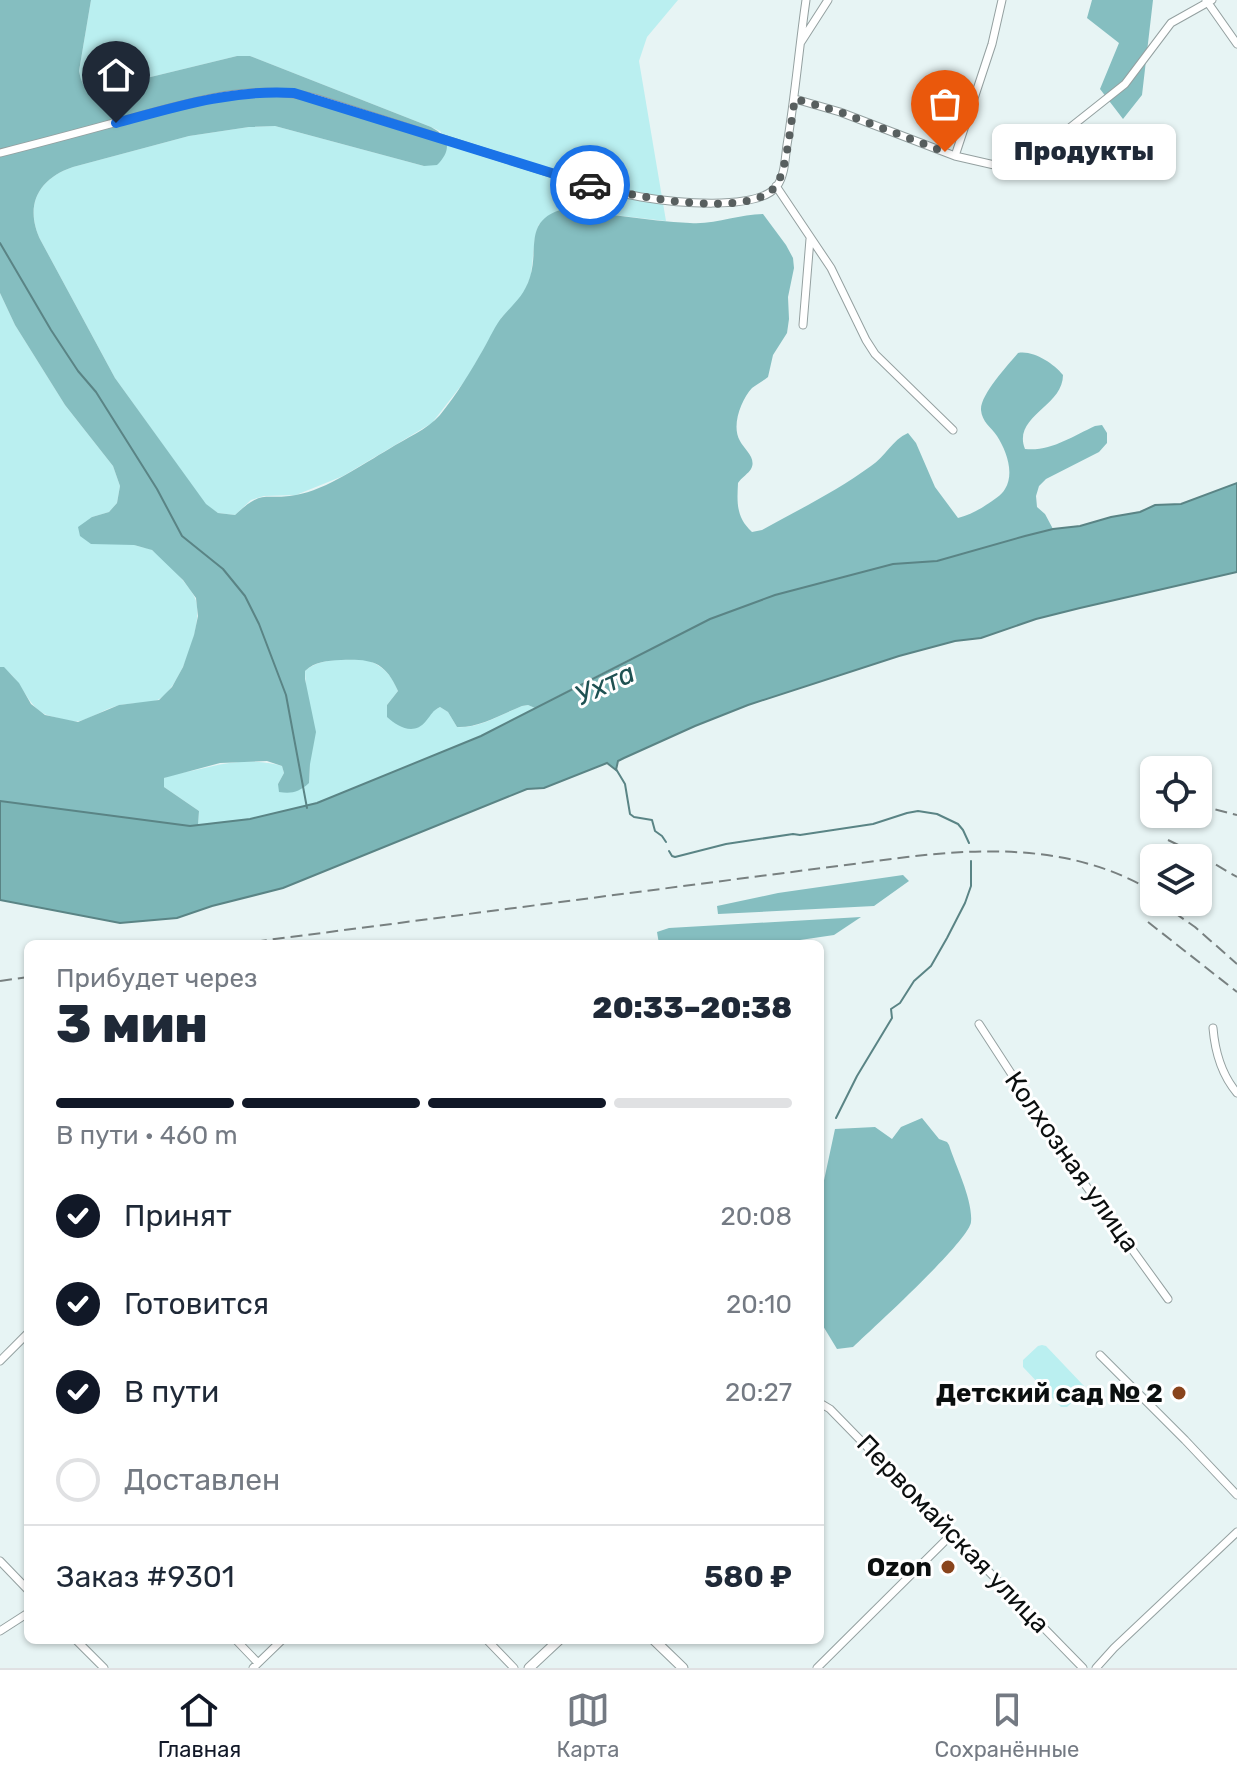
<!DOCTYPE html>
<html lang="ru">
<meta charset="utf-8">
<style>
:root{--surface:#fff;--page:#f6f6f7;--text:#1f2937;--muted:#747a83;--line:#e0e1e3;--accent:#111827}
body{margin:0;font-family:Rubik,sans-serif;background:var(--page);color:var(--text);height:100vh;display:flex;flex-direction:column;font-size:30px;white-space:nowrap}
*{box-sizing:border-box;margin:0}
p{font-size:26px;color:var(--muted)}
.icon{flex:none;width:44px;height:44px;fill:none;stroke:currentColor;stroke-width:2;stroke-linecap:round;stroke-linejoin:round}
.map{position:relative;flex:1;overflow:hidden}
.details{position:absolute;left:24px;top:940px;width:800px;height:704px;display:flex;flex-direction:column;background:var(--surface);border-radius:12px;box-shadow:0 2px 6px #0004}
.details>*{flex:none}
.buttons{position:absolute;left:1140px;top:756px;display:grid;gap:16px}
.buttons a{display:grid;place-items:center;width:72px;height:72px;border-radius:12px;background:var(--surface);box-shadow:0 2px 6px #0004;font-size:40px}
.pin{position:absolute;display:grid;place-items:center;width:68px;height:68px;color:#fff;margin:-82px -34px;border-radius:50% 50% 50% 0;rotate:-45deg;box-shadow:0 0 8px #0007}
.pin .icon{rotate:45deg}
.courier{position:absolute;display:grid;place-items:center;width:80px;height:80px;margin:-40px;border:6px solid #1a73e8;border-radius:50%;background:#fff;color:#222;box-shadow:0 2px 10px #0007}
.bubble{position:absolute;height:56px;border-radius:12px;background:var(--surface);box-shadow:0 2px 6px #0004;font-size:26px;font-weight:800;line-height:56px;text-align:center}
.head em{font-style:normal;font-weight:800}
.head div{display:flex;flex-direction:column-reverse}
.head{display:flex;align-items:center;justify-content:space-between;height:136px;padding:0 32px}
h1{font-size:52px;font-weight:800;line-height:60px}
.bar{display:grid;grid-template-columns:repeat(4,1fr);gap:12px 8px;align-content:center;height:96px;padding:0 32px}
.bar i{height:10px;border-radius:6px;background:var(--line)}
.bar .on{background:var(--accent)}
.bar p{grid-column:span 4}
.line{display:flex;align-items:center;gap:20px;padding:0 32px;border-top:2px solid var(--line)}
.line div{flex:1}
ol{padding:0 32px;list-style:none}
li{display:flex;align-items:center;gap:24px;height:88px}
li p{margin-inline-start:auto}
li .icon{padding:8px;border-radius:50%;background:var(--accent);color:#fff;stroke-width:4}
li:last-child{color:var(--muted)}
li i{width:44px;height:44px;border:4px solid var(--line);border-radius:50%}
.menu{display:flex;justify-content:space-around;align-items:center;height:112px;border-top:2px solid var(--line);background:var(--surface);font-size:22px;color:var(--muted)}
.menu a{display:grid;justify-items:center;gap:4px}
.menu .on{color:var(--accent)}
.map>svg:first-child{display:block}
.green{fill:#baeff0}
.forest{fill:#85bec0}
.water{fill:#7cb6b7;stroke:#5a8485;stroke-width:2}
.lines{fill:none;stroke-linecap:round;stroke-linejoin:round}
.stream{stroke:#5a8485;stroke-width:2}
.minor-casing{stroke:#94a0a0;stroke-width:9}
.major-casing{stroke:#94a0a0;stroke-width:11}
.minor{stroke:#fff;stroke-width:7}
.major{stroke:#fff;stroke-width:9}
.rail{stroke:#788080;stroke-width:2;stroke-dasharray:12 6;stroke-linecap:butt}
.done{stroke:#585f5f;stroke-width:8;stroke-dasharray:0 14.4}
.route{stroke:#1a73e8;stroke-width:10}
.poi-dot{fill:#89441c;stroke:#fff;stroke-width:3}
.labels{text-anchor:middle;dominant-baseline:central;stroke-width:6;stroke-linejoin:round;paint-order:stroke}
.street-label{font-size:26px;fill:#0b0f0f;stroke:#fff}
.poi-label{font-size:26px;font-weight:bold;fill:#0b0f0f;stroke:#fff;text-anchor:end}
.water-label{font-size:28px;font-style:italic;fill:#1e5152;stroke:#fff}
</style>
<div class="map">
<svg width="1237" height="1668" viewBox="0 0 1237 1668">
<rect width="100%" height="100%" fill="#e7f4f4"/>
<path class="green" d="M91,0H678L647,37L639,61L666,221L579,211L539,224L535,237L531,275L525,291L518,302L502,317L467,378L432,423L343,476L296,495L264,496L251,500L235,515L218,513L206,505L115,378L41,241C24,207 37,179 73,167L189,136L249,127L275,126L424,166L447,143L440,131L431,127L250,56H237L93,91C82,87 81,81 79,71Z
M0,293L15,325L65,405L113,466L120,486L117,503L109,512L92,517C105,526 118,537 132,544C138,547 144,547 150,549C160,554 191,587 195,598C205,621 181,684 161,698C151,705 133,702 120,705C106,708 94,717 80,721C72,723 59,718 50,716C25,709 23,676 0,667Z
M366,659C383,667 390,672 398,691L387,705L431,712L440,707L448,712L457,727C479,729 502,714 522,706L528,705L535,708L481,736L317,803L250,819L198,825L199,811L164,787V778C176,773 188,772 200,769C228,762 254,758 282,766L284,773L278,784L309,783L310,764L305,671C321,657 345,660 366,659Z
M1042,1345L1046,1346L1084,1386L1083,1392L1067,1407H1061L1023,1367V1360L1038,1346Z"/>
<path class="forest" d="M0,0H91L79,71C81,81 83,88 93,91L237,56H250L431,127C450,137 452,150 437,165L424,166L275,126L249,127L189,136L73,167C37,179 24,207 41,241L115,378L206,504L218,513L235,515C264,488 263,501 296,495C326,490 363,464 389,449C406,438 427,430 440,415C457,394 471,371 484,348C490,338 495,325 503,316C515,302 524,296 530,277C539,249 524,222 560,210C603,212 646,221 690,223C715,225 739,214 763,214L786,245L793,258L794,268L788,297L789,319L787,333L773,355L768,377C763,381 757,384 752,388C741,400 731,426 740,441C744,449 757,458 751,469C749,473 741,478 738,483C737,503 736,517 752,532L762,530C798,510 837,491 871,466C885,457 892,440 908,433L916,443L935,487L958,518C969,515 977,511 986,505C992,501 1002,495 1005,489C1015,473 1006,450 997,436C991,427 982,422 981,410C980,395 1008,365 1018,353C1033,350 1053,363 1063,375C1063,407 1012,416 1025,449C1050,452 1073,436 1095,426L1102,425L1107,433V443L1099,452L1046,479L1039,486L1036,496L1037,507L1045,514L1053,529L937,561L893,564L632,658L535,708L528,705L522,706C502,714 479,728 457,727L448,712L440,707C432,711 432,714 426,721C414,736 398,727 387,717V705L398,691C385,661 371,659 341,660C327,661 315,661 305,671V679L316,732L310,764L309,783C299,792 292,794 279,792L278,784L284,773L282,766L267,761L220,763L164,778V787L199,811L198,825L190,826L0,801V667H4L19,683L31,704L45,715L78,722L119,705L159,700L172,687L183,667L194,635L198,616L196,598L183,580L152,550L134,545L91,544L80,536L78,527L92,517L109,512L117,503L120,486L113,466L65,405L15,325L0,293Z
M1092,0H1153L1142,95L1123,119L1100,89L1119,43L1087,18Z
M903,875L909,881L874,906L718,914L717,906L778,893Z
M861,917L834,935L773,944H748L740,940L732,944H659L657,932L669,928Z
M922,1118L939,1139L947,1142L949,1145C956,1167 973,1200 971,1222C969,1241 872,1329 853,1347L837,1349L820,1321V1199L835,1129L875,1127L892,1139L901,1127Z"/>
<path class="water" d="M1237,483V572L1080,608L1036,619L981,638L955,641L899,656L748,705L695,726L624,758L618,761L616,770L607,763L544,788L527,789L283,888L212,906L177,918L120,923L0,900V801L190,826L250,819L317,803L481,736L710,619L775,595L893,564L937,561L1025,536L1053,529L1080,526L1111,517L1140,512L1155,505L1181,504Z"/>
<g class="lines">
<path class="stream" d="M0,243L51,330L78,371L96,392L157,489L182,536L223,569L245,596L259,624L286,695L307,808
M616,769L625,784L630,814L634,817L652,820L655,831L662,836L666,842
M669,851L672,856L675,857L726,844L793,834L800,835L873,824L907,813L918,811L937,814L958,824L963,830L969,843
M836,1118L857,1076L892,1018L891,1009L900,1003L914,981L931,966L947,938L965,903L971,886V861"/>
<defs>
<path id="minor" d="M1206,0L1237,44
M801,42L828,0
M795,99L840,112L955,156L1003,167L1037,158L1067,130L1125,84L1171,23L1212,0
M0,153C44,142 88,130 132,118C193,102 253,82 315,98C379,118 443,139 506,159C551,173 595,189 641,197C670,202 758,212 777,186C785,175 785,158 787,145C795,97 799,48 806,0
M955,156L992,44L1002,0
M776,186L831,268L866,340L875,354L953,430
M803,325L810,239
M979,1024L1068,1161L1168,1299
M1213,1028C1215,1052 1221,1074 1237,1093
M1100,1355L1185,1440L1237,1495
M0,1361L28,1333
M820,1403L830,1409L1083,1668
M0,1561L28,1590
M0,1631L28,1613
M76,1640L104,1668
M236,1640L258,1663
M487,1640L514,1668
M253,1668L282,1640
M817,1668L953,1533
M1096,1668L1114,1648L1237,1532"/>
<path id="major" d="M654,1640L683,1668
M529,1668L559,1640"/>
</defs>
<use href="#minor" class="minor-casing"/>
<use href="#major" class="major-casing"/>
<use href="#minor" class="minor"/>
<use href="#major" class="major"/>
<path class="rail" d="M1198,805L1237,815
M1168,840L1201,856L1237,877
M1159,902L1195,927L1237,964
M1148,922L1237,992
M237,944L907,857C993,847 1077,846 1154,892
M0,981L28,977"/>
</g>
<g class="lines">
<path class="done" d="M590,185C626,195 754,222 777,184C787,169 791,119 795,99L840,112L945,152"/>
<path class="route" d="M116,123C175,107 232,89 294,93L590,185"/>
</g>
<g class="poi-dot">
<circle cx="1179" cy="1393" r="8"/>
<circle cx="948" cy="1567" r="8"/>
</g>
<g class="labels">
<g class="street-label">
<text transform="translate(1072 1162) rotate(55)">Колхозная улица</text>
<text transform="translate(953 1534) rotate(46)">Первомайская улица</text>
</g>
<g class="poi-label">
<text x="1163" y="1393">Детский сад № 2</text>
<text x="932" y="1567">Ozon</text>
</g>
<g class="water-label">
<text transform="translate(605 684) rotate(-25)">Ухта</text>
</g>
</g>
</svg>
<div class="buttons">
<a><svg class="icon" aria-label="locate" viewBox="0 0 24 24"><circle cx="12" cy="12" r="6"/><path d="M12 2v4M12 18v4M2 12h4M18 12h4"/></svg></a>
<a><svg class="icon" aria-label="layers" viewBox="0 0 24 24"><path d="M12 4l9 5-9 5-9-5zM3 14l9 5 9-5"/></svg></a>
</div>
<div class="pin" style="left:945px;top:152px;background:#ea580c"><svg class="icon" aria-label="bag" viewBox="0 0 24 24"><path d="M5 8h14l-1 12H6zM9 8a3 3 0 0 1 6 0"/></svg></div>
<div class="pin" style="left:116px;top:123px;background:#1f2937"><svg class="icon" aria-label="home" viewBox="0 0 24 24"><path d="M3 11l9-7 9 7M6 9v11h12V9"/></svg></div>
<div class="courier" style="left:590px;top:185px"><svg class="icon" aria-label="car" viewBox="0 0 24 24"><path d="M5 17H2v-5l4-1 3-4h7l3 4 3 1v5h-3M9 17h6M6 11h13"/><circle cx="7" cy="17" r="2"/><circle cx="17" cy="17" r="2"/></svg></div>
<div class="bubble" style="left:992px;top:124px;width:184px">Продукты</div>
<section class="details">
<div class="head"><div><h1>3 мин</h1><p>Прибудет через</p></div><em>20:33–20:38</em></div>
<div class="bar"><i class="on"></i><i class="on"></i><i class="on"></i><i></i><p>В пути · 460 m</p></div>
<ol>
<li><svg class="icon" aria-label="check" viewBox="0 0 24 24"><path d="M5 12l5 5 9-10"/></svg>Принят<p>20:08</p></li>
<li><svg class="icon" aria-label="check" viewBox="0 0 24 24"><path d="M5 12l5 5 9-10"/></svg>Готовится<p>20:10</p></li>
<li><svg class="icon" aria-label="check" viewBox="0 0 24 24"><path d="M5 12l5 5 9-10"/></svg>В пути<p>20:27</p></li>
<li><i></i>Доставлен</li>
</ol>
<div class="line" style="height:104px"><div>Заказ #9301</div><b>580 ₽</b></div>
</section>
</div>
<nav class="menu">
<a class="on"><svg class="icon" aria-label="home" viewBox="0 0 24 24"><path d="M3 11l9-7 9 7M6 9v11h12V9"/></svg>Главная</a>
<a><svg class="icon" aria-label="map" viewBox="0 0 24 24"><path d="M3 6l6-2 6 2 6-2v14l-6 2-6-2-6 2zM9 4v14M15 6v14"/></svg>Карта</a>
<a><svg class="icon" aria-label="saved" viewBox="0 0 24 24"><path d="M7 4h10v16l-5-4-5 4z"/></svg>Сохранённые</a>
</nav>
